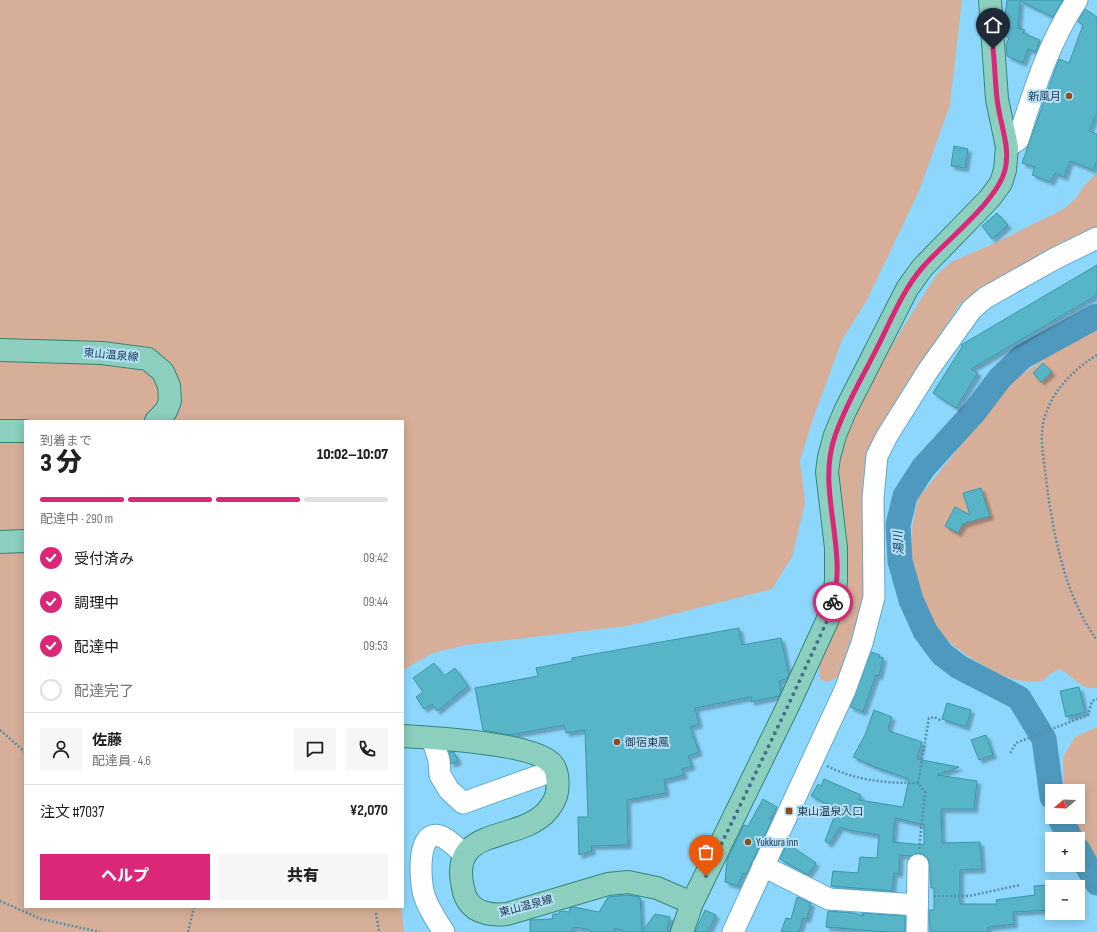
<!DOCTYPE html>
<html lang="ja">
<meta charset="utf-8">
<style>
:root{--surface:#fff;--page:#f6f6f6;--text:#202124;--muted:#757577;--line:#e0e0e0;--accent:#db2777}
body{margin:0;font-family:"Sofia Sans Condensed","Noto Sans JP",sans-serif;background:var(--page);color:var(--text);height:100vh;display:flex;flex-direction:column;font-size:15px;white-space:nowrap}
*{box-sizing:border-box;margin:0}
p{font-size:13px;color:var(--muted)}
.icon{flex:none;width:22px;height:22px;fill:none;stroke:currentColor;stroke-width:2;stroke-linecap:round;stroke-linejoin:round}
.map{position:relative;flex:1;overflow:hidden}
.side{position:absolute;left:24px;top:420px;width:380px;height:488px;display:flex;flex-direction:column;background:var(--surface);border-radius:0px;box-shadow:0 2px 10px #0003}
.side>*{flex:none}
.needle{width:26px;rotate:251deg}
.buttons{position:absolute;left:1045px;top:784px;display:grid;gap:8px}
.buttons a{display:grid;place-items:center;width:40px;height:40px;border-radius:0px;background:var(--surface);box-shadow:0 2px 10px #0003;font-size:20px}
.pin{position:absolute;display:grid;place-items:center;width:34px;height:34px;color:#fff;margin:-41px -17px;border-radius:50% 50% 50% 0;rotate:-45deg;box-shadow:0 0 4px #0007}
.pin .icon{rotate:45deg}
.courier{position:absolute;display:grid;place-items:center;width:40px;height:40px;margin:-20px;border:3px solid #db2777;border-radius:50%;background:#fff;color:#222;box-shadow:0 1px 5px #0007}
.overview em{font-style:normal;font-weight:800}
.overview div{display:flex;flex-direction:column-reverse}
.overview{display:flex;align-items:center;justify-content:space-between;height:68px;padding:0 16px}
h1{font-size:26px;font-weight:800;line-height:30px}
.bar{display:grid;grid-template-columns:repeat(4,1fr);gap:6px 4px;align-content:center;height:48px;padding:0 16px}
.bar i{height:5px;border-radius:3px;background:var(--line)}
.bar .selected{background:var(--accent)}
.bar p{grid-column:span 4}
.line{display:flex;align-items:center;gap:10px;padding:0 16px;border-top:1px solid var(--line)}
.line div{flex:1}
.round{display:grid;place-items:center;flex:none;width:42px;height:42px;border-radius:0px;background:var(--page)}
ol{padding:0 16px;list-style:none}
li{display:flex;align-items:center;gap:12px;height:44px}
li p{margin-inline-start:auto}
li .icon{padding:4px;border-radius:50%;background:var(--accent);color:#fff;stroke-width:4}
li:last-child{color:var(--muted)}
li i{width:22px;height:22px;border:2px solid var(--line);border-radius:50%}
.primary-button{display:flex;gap:8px;margin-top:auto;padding:8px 16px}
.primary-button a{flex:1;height:46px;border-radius:0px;background:var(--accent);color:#fff;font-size:16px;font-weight:800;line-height:46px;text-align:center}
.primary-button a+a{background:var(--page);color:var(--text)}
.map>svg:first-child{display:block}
.green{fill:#d7af98}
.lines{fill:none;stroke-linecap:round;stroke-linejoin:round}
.river{stroke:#5099be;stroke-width:25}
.building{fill:#58b5c7;stroke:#3897a9;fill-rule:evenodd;filter:url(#shadow)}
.minor-casing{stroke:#5fa8cd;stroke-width:23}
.major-casing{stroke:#338679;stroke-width:24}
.path{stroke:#598eaa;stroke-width:2.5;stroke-dasharray:2 2;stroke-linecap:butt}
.minor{stroke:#fff;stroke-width:21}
.major{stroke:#8ccfbe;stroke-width:22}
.done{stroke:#447189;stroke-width:4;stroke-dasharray:0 7.2}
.route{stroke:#db2777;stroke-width:5}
.poi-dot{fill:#8d4b1b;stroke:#b6e0f7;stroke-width:1.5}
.labels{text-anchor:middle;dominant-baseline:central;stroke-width:4;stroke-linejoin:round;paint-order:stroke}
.poi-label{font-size:11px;fill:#1c3a4a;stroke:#b6e0f7;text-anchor:start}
.street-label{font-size:11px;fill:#1c3a4a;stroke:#b6e0f7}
.water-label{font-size:12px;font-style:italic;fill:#04455f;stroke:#b6e0f7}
</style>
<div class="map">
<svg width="1097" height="932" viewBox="0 0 1097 932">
<defs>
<filter id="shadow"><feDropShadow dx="3.5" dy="3.5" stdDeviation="1" flood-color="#0004"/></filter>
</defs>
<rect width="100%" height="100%" fill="#8dd7fd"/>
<path class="green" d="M0,0H962L950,105L919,191L867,300L842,340L813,419L800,460L805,503L792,557L772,589L627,626L466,645L433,653L403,670V421H25V907H401L404,932H0Z
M1097,173V227L977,291L959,305L885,422L868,459L863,474L862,490L864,599L839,675C833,681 827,683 820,679L819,666L835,622L837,477L844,429L902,329L937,274L953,261L993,244L1064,209L1076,198L1084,186Z
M1097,327V688C1082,691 1072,675 1059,669L1050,674L1043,681C1018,683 1006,678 985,666C965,655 942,640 931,618C927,612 926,605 923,598C909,563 908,534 919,497L1014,380L1067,343Z
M1097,727V873L1075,832L1070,817H1078V791H1064L1063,757L1075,737Z"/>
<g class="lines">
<path class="river" d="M1052,797L1044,739L1019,698L959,667L942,654L925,631L911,600L900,561L898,525L905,496L923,468L975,411L1000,378L1022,357L1097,316
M1059,817L1071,839
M1078,850L1097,883"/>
</g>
<path class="building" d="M1007,0H1063L1053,17L1020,1L1018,28L1025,30L1023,33L1040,40L1036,52L1028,49L1023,63L1007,56L1006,44L1009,38L1005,36V31L1008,22H1004Z
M1085,9L1097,17V113L1089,131L1097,134V160L1093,170L1070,161L1064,177L1055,173L1051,182L1032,175L1035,167L1022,163L1059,59L1069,63L1083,25L1078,22Z
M954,146L968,149L965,168L951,166Z
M997,213L1008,225L992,239L982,226Z
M1097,265V295L971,369L978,373L956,408L933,393L962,347L961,345Z
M1043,363L1052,372L1041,382L1033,373Z
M981,488L990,516L963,524L958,533L945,526L955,507L970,515L963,493Z
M739,628L742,645L781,638L789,675L786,679L779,681L781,692L779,696L751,702V697L695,708L699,724L690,727L699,752L688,756L692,766L682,769L684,775L664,780L666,793L627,800L628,845L591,846L592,851L579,855L578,817H588L585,730L566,733L564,725L510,735L483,730L475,688L538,676L536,668L572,661V658Z
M871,652L880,655L879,657L883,658L879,676L876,675L863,712L850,707Z
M434,663L444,676L455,668L468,686L437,711L432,704L424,709L416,697L423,692L413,678Z
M1079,687L1085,712L1066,717L1060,691Z
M947,703L971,710L966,727L942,719Z
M874,710L892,717L888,728L890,729L889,731L922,742L917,759L959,767L937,775L977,781L974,809H941L942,843L980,842L982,869L960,870V904H997L996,900L1035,895L1034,886L1049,885L1050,897H1052V910L1013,912L1014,924L988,927V932H930L929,910H934V888H931L929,860L924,855L919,853L910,856L900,855L899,874L894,873L892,891L831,886L833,871L858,873L860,857L877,858L879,835L849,830L840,827L829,844L825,841L837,809L811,796L818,784L821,786L824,779L861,795L859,800L903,807L909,779L875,767L853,757L865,735ZM895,818L924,825V845L893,842Z
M986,735L993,755L979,760L971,740Z
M449,752H454L458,761L451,764Z
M763,799L777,807L770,819L772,820L746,875L743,873L738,886L725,882L727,860L734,845L744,825L748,826Z
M787,843L816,863L808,875L780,859Z
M627,895L640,897L642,932H627L615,928L613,932H592L587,929L573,927L572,932H530V920L552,919L553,914H559V912L562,911L569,912L570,908L574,907L599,912L608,897Z
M797,897L811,903L807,919L803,918L799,932H781L786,918L791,919Z
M705,910L716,915L708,932H695Z
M828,911L854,913L864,916L861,913L905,916V932H887L826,927Z
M655,914L670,917L667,932H642Z"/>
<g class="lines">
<defs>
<path id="minor" d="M1007,147L1018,140C1033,93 1049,41 1077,0
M432,738L439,760L440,775L449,790L463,803L555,770
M763,866L829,899L917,905
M444,932C436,920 426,905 423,891C420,877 417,829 440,836C449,839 458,849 465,855
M733,932L845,690L862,643L874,597L873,498L877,456L887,436L929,369L972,309L985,298L1056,258L1097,238
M917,932L918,865"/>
<path id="major" d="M0,350L102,353L148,359L163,372L169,386L170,401L166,411L156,421
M0,431H25
M0,542L25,541
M403,736C432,738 537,743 553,765C558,772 558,784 557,792C556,799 552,805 548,810C520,844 448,824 463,888C465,900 472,909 483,912C491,915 499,915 507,914L608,884L628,882L657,888L692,903
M682,932L692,903L787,708L827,621L834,600L836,580V548L827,472L829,457L835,435L845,411L907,289L922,268L990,198L1001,183L1005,170L1007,147L997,99L990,0"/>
</defs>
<use href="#minor" class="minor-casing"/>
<use href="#major" class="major-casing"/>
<path class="path" d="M1097,355C1074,369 1053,390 1045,416C1039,434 1043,452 1045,470C1051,524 1064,597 1097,640
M0,730L25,752
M1010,753L1016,743L1088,715L1092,701L1097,699
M827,766C857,781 886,783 918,783L925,792L919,850
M918,783L929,718L934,717L942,721
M934,896H969L1020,885
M0,901L41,919L100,932
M376,913L379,932
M188,932L194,907"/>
<use href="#minor" class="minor"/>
<use href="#major" class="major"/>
</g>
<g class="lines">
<path class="done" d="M706,876L787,708L827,621L833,602"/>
<path class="route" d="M833,602C848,547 816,490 835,436C845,406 862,378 876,350C890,323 902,291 922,268C944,242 997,202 1005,170C1011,146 999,122 997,98C995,82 995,65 993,49"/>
</g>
<g class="poi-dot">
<circle cx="1069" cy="96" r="4"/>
<circle cx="617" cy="742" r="4"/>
<rect x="785" y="807" width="8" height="8" rx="2"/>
<circle cx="748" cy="842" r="4"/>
</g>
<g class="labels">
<g class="poi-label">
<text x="1061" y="96" text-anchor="end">新風月</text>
<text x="625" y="742">御宿東鳳</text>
<text x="797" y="811">東山温泉入口</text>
<text x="756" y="842">Yukkura inn</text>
</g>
<g class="street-label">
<text transform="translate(111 355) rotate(5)">東山温泉線</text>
<text transform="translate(526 906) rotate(-15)">東山温泉線</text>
</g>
<g class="water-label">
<text transform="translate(899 543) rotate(-94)">湯川</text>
</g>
</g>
</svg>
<div class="buttons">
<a><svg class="needle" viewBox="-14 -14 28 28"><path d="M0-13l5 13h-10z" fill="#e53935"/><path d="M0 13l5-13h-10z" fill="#757577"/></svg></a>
<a>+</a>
<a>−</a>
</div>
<div class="pin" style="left:706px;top:876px;background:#ea580c"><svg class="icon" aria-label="bag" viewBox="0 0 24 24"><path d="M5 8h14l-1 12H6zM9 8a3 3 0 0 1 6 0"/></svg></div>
<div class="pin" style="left:993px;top:49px;background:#1f2937"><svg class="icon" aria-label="home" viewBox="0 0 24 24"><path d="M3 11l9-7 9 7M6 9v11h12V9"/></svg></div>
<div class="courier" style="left:833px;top:602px"><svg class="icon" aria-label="bike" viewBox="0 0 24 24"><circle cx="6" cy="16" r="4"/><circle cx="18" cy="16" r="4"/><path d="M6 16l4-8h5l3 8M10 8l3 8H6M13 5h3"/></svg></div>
<section class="side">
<div class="overview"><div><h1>3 分</h1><p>到着まで</p></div><em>10:02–10:07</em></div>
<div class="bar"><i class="selected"></i><i class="selected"></i><i class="selected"></i><i></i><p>配達中 · 290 m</p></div>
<ol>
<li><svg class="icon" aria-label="check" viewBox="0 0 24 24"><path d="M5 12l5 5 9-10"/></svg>受付済み<p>09:42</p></li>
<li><svg class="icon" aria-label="check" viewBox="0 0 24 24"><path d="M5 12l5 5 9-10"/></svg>調理中<p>09:44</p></li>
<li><svg class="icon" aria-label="check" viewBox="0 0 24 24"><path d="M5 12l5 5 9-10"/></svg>配達中<p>09:53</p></li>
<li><i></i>配達完了</li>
</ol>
<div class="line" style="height:72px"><a class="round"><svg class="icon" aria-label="person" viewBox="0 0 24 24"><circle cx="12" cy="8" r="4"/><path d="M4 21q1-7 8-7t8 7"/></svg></a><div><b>佐藤</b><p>配達員 · 4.6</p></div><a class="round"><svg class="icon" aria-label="chat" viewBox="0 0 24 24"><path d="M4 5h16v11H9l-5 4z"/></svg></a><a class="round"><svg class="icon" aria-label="phone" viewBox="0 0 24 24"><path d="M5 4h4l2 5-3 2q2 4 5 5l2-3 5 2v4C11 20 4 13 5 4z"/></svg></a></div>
<div class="line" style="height:52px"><div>注文 #7037</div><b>¥2,070</b></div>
<div class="primary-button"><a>ヘルプ</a><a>共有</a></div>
</section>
</div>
